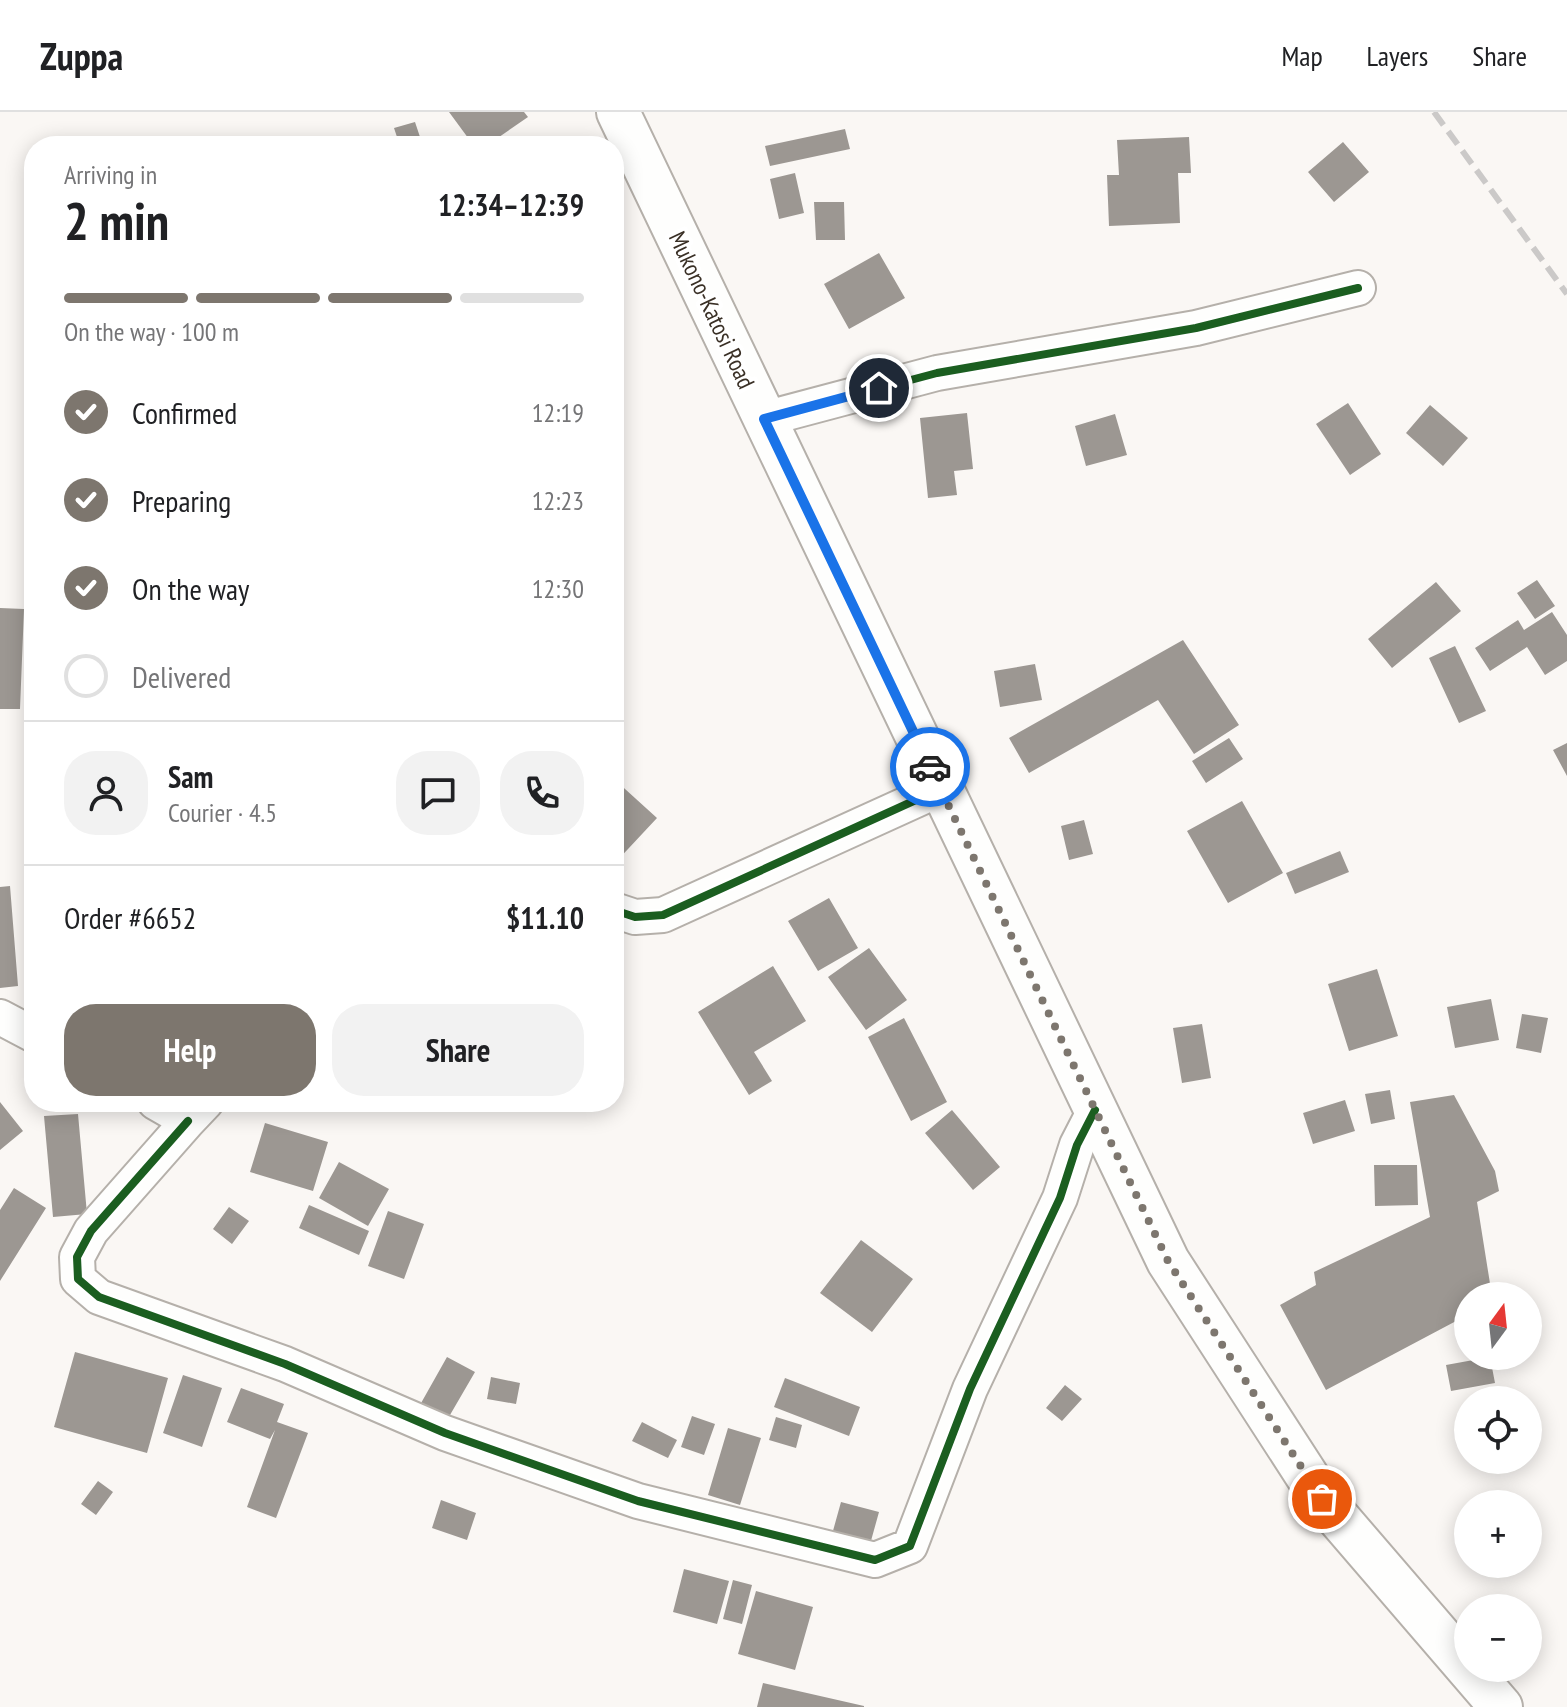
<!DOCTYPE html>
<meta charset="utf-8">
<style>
:root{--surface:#fff;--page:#f2f2f2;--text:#202124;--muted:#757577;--line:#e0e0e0;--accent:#7d766e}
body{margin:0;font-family:"PT Sans Narrow",sans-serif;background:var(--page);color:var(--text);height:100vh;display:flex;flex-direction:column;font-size:30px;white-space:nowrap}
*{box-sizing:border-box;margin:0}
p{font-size:26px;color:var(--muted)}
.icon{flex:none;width:44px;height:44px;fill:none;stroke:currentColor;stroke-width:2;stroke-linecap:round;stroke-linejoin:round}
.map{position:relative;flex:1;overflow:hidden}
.details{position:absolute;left:24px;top:24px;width:600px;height:976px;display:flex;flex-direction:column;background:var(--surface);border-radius:32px;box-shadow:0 4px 20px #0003}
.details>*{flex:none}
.needle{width:52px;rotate:15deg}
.controls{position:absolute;left:1454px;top:1170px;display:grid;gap:16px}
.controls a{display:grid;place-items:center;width:88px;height:88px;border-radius:50%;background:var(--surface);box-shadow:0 4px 20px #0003;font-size:40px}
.pin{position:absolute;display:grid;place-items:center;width:68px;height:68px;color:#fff;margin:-34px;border:4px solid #fff;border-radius:50%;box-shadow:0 2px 8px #0007}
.courier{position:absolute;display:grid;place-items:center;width:80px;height:80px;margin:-40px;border:6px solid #1a73e8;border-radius:50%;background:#fff;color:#222;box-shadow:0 2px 10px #0007}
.summary em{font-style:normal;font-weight:800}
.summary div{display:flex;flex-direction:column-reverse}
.summary{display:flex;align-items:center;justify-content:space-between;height:136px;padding:0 40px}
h1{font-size:52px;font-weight:800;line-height:60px}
.bar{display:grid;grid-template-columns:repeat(4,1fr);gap:12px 8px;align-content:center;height:96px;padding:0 40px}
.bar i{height:10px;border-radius:6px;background:var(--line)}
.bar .selected{background:var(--accent)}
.bar p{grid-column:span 4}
.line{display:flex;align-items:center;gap:20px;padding:0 40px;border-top:2px solid var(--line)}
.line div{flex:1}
.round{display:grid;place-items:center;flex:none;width:84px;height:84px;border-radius:32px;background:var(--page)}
ol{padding:0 40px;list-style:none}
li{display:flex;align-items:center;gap:24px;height:88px}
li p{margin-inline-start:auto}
li .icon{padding:8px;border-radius:50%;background:var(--accent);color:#fff;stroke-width:4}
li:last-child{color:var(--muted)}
li i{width:44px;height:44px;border:4px solid var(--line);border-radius:50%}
.button{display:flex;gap:16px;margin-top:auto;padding:16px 40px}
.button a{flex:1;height:92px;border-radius:32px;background:var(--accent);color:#fff;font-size:32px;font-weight:800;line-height:92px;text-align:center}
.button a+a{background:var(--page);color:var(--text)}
header{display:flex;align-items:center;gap:48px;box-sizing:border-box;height:112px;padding:0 40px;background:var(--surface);border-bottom:2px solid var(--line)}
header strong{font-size:38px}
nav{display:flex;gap:44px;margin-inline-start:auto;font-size:28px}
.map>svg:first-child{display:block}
.building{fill:#9c9792}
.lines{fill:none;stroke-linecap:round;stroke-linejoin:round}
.minor-casing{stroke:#b5b0aa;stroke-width:38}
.major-casing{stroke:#b5b0aa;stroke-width:46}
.minor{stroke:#fefefd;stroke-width:34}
.major{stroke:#fefefd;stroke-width:42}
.rail{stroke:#cbc9c8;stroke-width:6;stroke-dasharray:16 8;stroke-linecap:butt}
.cycleway-casing{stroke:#fff;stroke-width:13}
.cycleway{stroke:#1b5e20;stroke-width:8}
.done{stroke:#7d766e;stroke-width:8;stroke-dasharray:0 14.4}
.route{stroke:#1a73e8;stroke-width:10}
.labels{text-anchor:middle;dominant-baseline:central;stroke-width:8;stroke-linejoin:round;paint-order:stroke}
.street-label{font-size:24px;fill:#3a3026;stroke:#fff}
</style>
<header>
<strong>Zuppa</strong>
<nav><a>Map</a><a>Layers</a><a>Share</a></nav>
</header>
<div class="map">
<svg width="1567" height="1595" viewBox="0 0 1567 1595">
<rect width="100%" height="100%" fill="#faf7f4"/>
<path class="building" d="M449,0H524L528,5L486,34H474Z
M415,10L423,34H400L394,16Z
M845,17L850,37L770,54L765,34Z
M1189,25L1191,61H1178L1180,111L1109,114L1107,63H1119L1117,28Z
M1343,30L1369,60L1334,90L1308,60Z
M795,61L804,101L779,107L770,67Z
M814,90H844L845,128H816Z
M879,141L905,186L849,217L824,172Z
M1348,291L1381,342L1350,363L1316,312Z
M1430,293L1468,326L1443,354L1406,321Z
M967,301L973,357L954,359L957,383L928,386L920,306Z
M1115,302L1127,343L1086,354L1075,314Z
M1537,468L1555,494L1535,507L1517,481Z
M1436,470L1461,499L1392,556L1368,527Z
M0,496L24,497L20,597H0Z
M1552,500L1567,523V549L1545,563L1527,535L1490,559L1475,536L1518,508L1524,518Z
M1183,528L1239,613L1194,642L1158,588L1029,661L1009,626Z
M1455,534L1486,599L1459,611L1429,546Z
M1035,552L1042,588L1000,595L994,559Z
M1229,626L1243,647L1206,671L1192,649Z
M1567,631V664L1553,638Z
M614,667L657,706L614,752Z
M1242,689L1283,761L1228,791L1187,719Z
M1084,708L1093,742L1069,748L1061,714Z
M1340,739L1349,760L1295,782L1286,761Z
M10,774L18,874L0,876V775Z
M829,786L858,836L818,859L788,809Z
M32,817H34V895L24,894Z
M869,836L907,888L866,918L828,865Z
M773,854L806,909L754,940L772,969L749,983L698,900Z
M1377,857L1398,924L1349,939L1328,872Z
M1491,887L1499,928L1455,936L1447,895Z
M1522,902L1548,906L1541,941L1516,936Z
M904,906L947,990L911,1009L868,925Z
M1202,912L1211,966L1182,971L1173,916Z
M1390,978L1395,1007L1371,1012L1365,982Z
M1454,983L1495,1059L1499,1079L1477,1090L1492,1184H1468V1207L1458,1208L1326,1278L1280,1193L1316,1173L1314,1160L1430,1105L1410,990Z
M1345,988L1355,1019L1313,1032L1303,1001Z
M0,990L23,1019L0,1038Z
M952,998L1000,1055L973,1078L925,1021Z
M78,1002L87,1102L53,1105L44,1004Z
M265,1011L328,1030L313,1079L250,1060Z
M339,1050L389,1077L368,1114L319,1086Z
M1374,1053H1417L1418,1093L1375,1094Z
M14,1076L46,1096L0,1169V1098Z
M309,1093L369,1119L359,1143L299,1116Z
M229,1095L249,1109L232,1132L213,1117Z
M388,1099L424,1112L404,1167L368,1154Z
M861,1128L913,1167L872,1220L820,1181Z
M75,1240L168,1266L147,1341L54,1315Z
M447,1245L475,1260L443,1315L416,1300Z
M1490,1245L1495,1271L1451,1279L1446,1253Z
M183,1263L222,1276L202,1335L163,1321Z
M491,1265L520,1271L516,1292L487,1287Z
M785,1266L860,1295L849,1324L774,1295Z
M1065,1273L1082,1287L1062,1309L1046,1296Z
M241,1276L284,1292L277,1310L308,1321L276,1406L247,1395L275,1318L270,1327L227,1310Z
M692,1304L715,1312L704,1343L681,1335Z
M776,1305L802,1313L796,1336L769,1328Z
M642,1310L677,1328L668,1346L632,1329Z
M728,1316L761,1326L740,1393L708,1383Z
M98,1369L113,1380L96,1403L81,1392Z
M441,1388L476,1401L467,1428L432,1416Z
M841,1390L879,1400L869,1436L831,1426Z
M684,1457L729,1469L717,1512L673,1500Z
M733,1468L752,1473L742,1512L723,1507Z
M756,1479L813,1495L795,1558L738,1542Z
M763,1571L864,1594V1595H757Z"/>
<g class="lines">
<defs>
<path id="minor" d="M764,307L937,261L1196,216L1358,176
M614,798L635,805L663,803L940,677
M0,905L34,923
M155,990L188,1009L206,990
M188,1009L91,1119L77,1145L78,1167L99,1185L285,1252L445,1321L638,1389L875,1448L910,1434L970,1277L1060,1086L1077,1033L1095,998"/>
<path id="major" d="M618,0L1168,1149L1322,1387L1501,1595"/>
</defs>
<use href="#minor" class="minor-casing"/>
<use href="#major" class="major-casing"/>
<use href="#minor" class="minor"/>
<use href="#major" class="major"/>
<path class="rail" d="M1434,0L1567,182"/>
<defs>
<path id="cycleway" d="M764,307L937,261L1196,216L1358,176
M614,798L635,805L663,803L940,677
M188,1009L91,1119L77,1145L78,1167L99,1185L285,1252L445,1321L638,1389L875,1448L910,1434L970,1277L1060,1086L1077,1033L1095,998"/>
</defs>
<use href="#cycleway" class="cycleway-casing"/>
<use href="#cycleway" class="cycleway"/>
</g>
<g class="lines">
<path class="done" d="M930,655L1168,1149L1322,1387"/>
<path class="route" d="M879,276L764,307L930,655"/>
</g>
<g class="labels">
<g class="street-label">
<text transform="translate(712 198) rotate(65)">Mukono-Katosi Road</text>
</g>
</g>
</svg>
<div class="controls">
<a><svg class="needle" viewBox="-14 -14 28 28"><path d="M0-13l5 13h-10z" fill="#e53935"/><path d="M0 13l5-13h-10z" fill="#757577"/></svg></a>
<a><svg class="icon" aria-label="locate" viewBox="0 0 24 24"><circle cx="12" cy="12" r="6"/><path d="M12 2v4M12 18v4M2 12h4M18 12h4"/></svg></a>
<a>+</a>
<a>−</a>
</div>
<div class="pin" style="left:1322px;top:1387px;background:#ea580c"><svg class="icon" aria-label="bag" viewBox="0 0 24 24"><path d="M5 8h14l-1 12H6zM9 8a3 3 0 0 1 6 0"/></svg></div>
<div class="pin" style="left:879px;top:276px;background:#1f2937"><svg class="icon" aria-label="home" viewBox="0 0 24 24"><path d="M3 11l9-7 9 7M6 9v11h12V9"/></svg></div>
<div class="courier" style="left:930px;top:655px"><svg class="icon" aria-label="car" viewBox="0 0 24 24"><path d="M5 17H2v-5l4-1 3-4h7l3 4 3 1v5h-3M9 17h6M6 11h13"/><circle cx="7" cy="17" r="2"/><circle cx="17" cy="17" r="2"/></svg></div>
<section class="details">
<div class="summary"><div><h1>2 min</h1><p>Arriving in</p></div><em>12:34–12:39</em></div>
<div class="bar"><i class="selected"></i><i class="selected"></i><i class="selected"></i><i></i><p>On the way · 100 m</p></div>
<ol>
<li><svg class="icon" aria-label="check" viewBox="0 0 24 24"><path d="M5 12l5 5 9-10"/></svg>Confirmed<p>12:19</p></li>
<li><svg class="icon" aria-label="check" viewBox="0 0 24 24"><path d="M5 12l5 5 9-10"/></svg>Preparing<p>12:23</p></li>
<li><svg class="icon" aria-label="check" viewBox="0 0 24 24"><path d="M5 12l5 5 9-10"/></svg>On the way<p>12:30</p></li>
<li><i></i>Delivered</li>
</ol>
<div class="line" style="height:144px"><a class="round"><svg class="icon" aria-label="person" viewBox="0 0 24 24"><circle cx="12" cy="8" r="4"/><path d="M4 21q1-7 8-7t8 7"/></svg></a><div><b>Sam</b><p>Courier · 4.5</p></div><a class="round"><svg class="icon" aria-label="chat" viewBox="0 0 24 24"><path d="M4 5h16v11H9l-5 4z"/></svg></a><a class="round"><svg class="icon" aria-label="phone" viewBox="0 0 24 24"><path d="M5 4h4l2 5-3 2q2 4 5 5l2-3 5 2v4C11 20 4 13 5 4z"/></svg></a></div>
<div class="line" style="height:104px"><div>Order #6652</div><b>$11.10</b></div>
<div class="button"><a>Help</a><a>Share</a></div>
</section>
</div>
